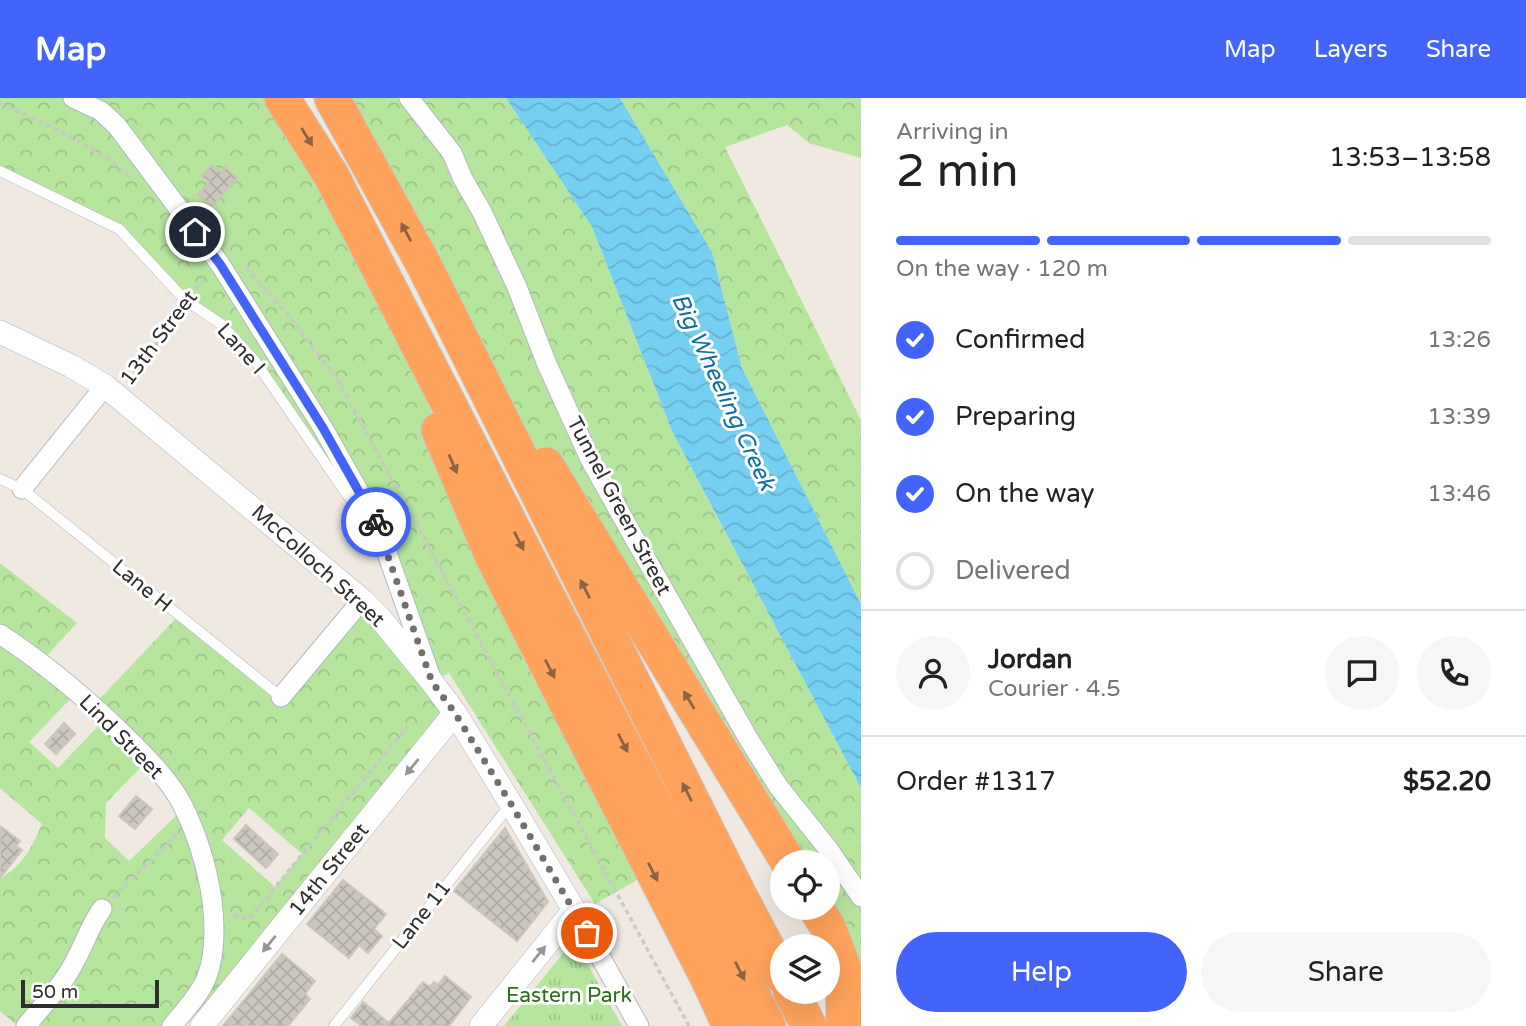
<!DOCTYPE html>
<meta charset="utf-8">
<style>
:root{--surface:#fff;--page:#f6f6f6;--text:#202124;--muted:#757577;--line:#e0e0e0;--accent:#4264fb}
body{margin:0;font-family:"Varela Round",sans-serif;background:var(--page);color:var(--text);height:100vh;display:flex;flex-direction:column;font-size:26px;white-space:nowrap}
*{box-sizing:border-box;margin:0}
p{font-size:23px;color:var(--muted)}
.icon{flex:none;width:38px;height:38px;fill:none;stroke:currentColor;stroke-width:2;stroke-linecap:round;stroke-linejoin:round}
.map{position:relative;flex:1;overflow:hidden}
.drawer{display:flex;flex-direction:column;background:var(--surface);width:665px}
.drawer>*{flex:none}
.fabs{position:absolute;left:770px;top:752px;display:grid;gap:14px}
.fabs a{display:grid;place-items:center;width:70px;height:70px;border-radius:50%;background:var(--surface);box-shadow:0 7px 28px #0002;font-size:35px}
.scale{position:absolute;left:21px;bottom:18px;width:138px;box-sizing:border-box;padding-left:7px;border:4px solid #2e2e2e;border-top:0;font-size:19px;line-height:24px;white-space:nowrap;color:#2e2e2e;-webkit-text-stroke:5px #fff;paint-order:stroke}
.pin{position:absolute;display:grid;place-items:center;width:60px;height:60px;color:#fff;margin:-30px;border:4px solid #fff;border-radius:50%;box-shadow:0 2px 7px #0007}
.courier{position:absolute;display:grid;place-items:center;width:70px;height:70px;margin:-35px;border:5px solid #4264fb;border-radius:50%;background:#fff;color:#222;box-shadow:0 2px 9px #0007}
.overview em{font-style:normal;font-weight:600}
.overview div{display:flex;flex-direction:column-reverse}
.overview{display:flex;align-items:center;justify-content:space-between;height:119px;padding:0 35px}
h1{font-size:46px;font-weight:600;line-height:52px}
.bar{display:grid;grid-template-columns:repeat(4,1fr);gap:10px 7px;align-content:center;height:84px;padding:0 35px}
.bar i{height:9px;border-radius:5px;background:var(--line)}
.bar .on{background:var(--accent)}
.bar p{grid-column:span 4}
.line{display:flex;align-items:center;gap:18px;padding:0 35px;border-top:2px solid var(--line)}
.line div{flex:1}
.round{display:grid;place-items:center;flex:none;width:74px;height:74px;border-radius:37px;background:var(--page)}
ol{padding:0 35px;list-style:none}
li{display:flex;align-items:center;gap:21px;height:77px}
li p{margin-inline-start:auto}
li .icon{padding:7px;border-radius:50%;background:var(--accent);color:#fff;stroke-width:4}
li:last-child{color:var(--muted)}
li i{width:38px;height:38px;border:4px solid var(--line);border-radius:50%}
.button{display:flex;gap:14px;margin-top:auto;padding:14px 35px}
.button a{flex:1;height:80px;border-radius:42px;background:var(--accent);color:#fff;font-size:28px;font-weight:600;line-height:80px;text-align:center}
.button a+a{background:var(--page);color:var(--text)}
header{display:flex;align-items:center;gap:42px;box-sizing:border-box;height:98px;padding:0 35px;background:var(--accent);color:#fff}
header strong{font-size:33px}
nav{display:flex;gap:38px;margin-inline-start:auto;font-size:24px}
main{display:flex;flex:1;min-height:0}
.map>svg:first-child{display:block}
.forest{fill:url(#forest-crowns);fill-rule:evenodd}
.park{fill:url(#park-tufts)}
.water{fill:url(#water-waves)}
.building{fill:url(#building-cross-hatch);stroke:#cbc5ba;stroke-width:2}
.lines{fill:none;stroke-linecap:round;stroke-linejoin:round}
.service-casing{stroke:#b4b7c1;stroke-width:11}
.minor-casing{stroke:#b4b7c1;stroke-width:21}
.tertiary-casing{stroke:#b4b7c1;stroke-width:24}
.motorway-casing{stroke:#c9c9c9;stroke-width:37}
.path{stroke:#c9c9c9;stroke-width:3.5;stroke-dasharray:5 3.5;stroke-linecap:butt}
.service{stroke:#fff;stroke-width:10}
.minor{stroke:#fff;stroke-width:19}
.tertiary{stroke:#fff;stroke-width:23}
.motorway{stroke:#ffa35c;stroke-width:35}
.oneway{fill:#8c6343}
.oneway2{fill:#969696}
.done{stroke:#726f6d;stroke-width:7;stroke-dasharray:0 12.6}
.route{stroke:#4264fb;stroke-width:9}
.labels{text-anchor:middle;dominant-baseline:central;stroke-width:6;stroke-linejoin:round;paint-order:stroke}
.street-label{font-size:21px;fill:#2e2e2e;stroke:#fff}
.park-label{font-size:21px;fill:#2c6e1b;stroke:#fff}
.water-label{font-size:23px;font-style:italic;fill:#0d6fa3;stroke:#fff}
</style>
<header>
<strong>Map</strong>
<nav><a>Map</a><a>Layers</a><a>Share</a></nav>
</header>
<main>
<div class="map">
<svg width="861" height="928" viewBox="0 0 861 928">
<defs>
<pattern id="forest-crowns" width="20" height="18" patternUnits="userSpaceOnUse" patternTransform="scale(1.75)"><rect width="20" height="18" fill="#b6e59e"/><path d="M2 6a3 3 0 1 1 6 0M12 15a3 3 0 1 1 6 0" fill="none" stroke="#9dc588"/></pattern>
<pattern id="park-tufts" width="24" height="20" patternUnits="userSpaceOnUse" patternTransform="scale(1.75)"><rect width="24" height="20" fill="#b6e59e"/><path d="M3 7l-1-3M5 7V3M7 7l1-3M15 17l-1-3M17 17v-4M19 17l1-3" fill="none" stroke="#9dc588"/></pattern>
<pattern id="water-waves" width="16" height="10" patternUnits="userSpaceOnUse" patternTransform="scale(1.75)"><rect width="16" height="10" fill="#75cff0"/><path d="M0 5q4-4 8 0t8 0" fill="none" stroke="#66b2ce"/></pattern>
<pattern id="building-cross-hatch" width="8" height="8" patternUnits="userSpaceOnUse" patternTransform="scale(1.75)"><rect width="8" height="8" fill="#cbc7bf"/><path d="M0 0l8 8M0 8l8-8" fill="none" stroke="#afaba4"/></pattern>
</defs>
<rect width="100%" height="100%" fill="#efe9e1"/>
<path class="forest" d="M0,0H282L331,77L452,363L653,773L595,806L449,575L432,584L455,615L207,922L189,907L172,928H18L0,913V781C24,766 31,751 42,726L0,690V465L77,525L40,565L76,595L29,644L58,670L106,620L93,608L179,517L281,599L362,502L396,540L411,525L376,424L348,398L255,263L221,226L184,201L119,131L0,75ZM148,662L183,711L129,763L105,740L106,705ZM249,710L302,756L275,789L222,742Z
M329,0H506L592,129L672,333L861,690V928L828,810V765H789L424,167Z
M620,0H861V60L809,45L787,27L725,49L861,322V506L742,270L712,154Z"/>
<path class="park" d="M573,846L578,849L622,928H504L569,848Z"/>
<path class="water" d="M506,0H620L712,154L742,270L861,506V690L672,333L592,129Z"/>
<path class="building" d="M212,67L221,74L225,69L237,80L212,109L198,97L209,84L202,78Z
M64,625L75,636L56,656L45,646Z
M136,698L152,711L135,731L119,718Z
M246,727L278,756L266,770L234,741Z
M0,728L20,743L16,748L22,752L0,780Z
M505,730L548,804L517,843L454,793Z
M343,782L386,816L374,831L382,838L368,855L359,847L349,860L307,826Z
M282,856L315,883L305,896L310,901L288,928H223Z
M445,878L471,899L449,928H362L351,920L363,904L389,925L423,884L430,889L434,884L438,887Z"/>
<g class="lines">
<defs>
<path id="service" d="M0,73L119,131L184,201L221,226L255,263L348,398L362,412
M0,381L22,391L281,599
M334,928L510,707"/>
<path id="minor" d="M73,0L101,13L117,28L220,166L323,330L376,424L430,577
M409,0L452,55L463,81L482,114L517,189L546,264L590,361L637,445L748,640L778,688L829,752L861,799
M22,391L105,288
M0,536C47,567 91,604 131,644C149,662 170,683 182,706C197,736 207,768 212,802C215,827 216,857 206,881C198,899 184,913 172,928
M281,599L362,502
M574,812L639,928
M26,928C43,907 64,886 76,861C86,843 89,829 102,811"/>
<path id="tertiary" d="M0,234L71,268L105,288L362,502L380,520L432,584L455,615L511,706L574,812L481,928
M202,928L455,615"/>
<path id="motorway" d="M282,0L331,77L768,928
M332,0L424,167L740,799L782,878
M439,332L492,457L560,592L709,882L730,928
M546,367L789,765
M816,810L829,831L843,869L844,928
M791,894L809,928"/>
</defs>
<use href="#service" class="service-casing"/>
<use href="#minor" class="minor-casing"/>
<use href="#tertiary" class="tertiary-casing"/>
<use href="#motorway" class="motorway-casing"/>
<path class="path" d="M0,5C45,26 94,46 131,80
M246,170L287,215L339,284L689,928
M195,192L206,179
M128,281L158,244L180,212
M113,800L177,736
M233,817L249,821L408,628"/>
<use href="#service" class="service"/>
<use href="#minor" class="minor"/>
<use href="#tertiary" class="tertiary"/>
<use href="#motorway" class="motorway"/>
</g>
<defs><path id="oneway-solid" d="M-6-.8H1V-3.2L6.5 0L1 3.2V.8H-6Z" transform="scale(1.75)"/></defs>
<g class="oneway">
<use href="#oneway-solid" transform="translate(307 39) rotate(58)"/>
<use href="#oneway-solid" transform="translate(406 134) rotate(-118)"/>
<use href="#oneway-solid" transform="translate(453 366) rotate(67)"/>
<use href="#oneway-solid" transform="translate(519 443) rotate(63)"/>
<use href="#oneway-solid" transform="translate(585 491) rotate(-117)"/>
<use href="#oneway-solid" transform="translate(550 571) rotate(63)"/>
<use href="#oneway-solid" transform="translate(689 602) rotate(-121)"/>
<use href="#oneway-solid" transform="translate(623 645) rotate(63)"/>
<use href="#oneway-solid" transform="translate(687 694) rotate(-117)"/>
<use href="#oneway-solid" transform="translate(653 774) rotate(63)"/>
<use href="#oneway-solid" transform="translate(740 873) rotate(63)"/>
</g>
<g class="oneway2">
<use href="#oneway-solid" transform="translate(412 669) rotate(129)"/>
<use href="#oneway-solid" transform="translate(269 846) rotate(129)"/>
<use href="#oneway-solid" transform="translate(539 856) rotate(-51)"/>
</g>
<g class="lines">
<path class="done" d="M376,424L432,584L455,615L511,706L587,835"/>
<path class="route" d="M195,134L220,166L323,330L376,424"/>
</g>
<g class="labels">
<g class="street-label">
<text transform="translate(159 240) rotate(-53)">13th Street</text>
<text transform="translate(241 251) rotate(48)">Lane I</text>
<text transform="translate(619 408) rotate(62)">Tunnel Green Street</text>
<text transform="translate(318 468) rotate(42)">McColloch Street</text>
<text transform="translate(142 488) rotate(39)">Lane H</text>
<text transform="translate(121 639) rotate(45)">Lind Street</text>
<text transform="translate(329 772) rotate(-51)">14th Street</text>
<text transform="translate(422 817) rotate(-52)">Lane 11</text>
</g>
<g class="park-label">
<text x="569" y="897">Eastern Park</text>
</g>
<g class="water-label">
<text transform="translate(723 294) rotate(65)">Big Wheeling Creek</text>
</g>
</g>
</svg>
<div class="fabs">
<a><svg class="icon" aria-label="locate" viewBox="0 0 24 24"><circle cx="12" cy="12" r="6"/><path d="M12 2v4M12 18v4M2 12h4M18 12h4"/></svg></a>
<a><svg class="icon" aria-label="layers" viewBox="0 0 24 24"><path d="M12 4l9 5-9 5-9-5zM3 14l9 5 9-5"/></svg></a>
</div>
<div class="scale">50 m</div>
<div class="pin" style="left:587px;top:835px;background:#ea580c"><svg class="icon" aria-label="bag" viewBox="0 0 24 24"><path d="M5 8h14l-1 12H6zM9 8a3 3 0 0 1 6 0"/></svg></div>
<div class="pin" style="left:195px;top:134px;background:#1f2937"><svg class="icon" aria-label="home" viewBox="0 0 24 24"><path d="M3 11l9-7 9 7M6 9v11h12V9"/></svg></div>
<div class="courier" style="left:376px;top:424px"><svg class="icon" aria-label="bike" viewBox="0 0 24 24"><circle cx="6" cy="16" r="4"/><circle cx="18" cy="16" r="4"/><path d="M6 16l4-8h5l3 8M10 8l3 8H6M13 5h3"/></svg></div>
</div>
<section class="drawer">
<div class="overview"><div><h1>2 min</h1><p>Arriving in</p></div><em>13:53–13:58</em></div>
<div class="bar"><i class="on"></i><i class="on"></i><i class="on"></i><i></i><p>On the way · 120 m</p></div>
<ol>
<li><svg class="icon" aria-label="check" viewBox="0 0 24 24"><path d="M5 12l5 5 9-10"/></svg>Confirmed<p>13:26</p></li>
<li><svg class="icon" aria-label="check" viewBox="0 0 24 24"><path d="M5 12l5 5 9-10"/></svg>Preparing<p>13:39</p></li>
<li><svg class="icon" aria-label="check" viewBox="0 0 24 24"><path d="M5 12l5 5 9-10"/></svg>On the way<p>13:46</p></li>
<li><i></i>Delivered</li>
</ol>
<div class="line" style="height:126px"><a class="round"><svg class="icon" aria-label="person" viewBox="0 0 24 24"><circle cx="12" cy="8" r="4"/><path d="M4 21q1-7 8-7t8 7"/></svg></a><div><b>Jordan</b><p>Courier · 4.5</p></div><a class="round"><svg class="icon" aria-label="chat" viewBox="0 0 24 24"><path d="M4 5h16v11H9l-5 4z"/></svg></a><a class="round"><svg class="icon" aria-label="phone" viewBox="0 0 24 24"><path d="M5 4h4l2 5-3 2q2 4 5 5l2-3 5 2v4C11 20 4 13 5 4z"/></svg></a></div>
<div class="line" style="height:91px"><div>Order #1317</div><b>$52.20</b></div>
<div class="button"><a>Help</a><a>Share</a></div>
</section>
</main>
